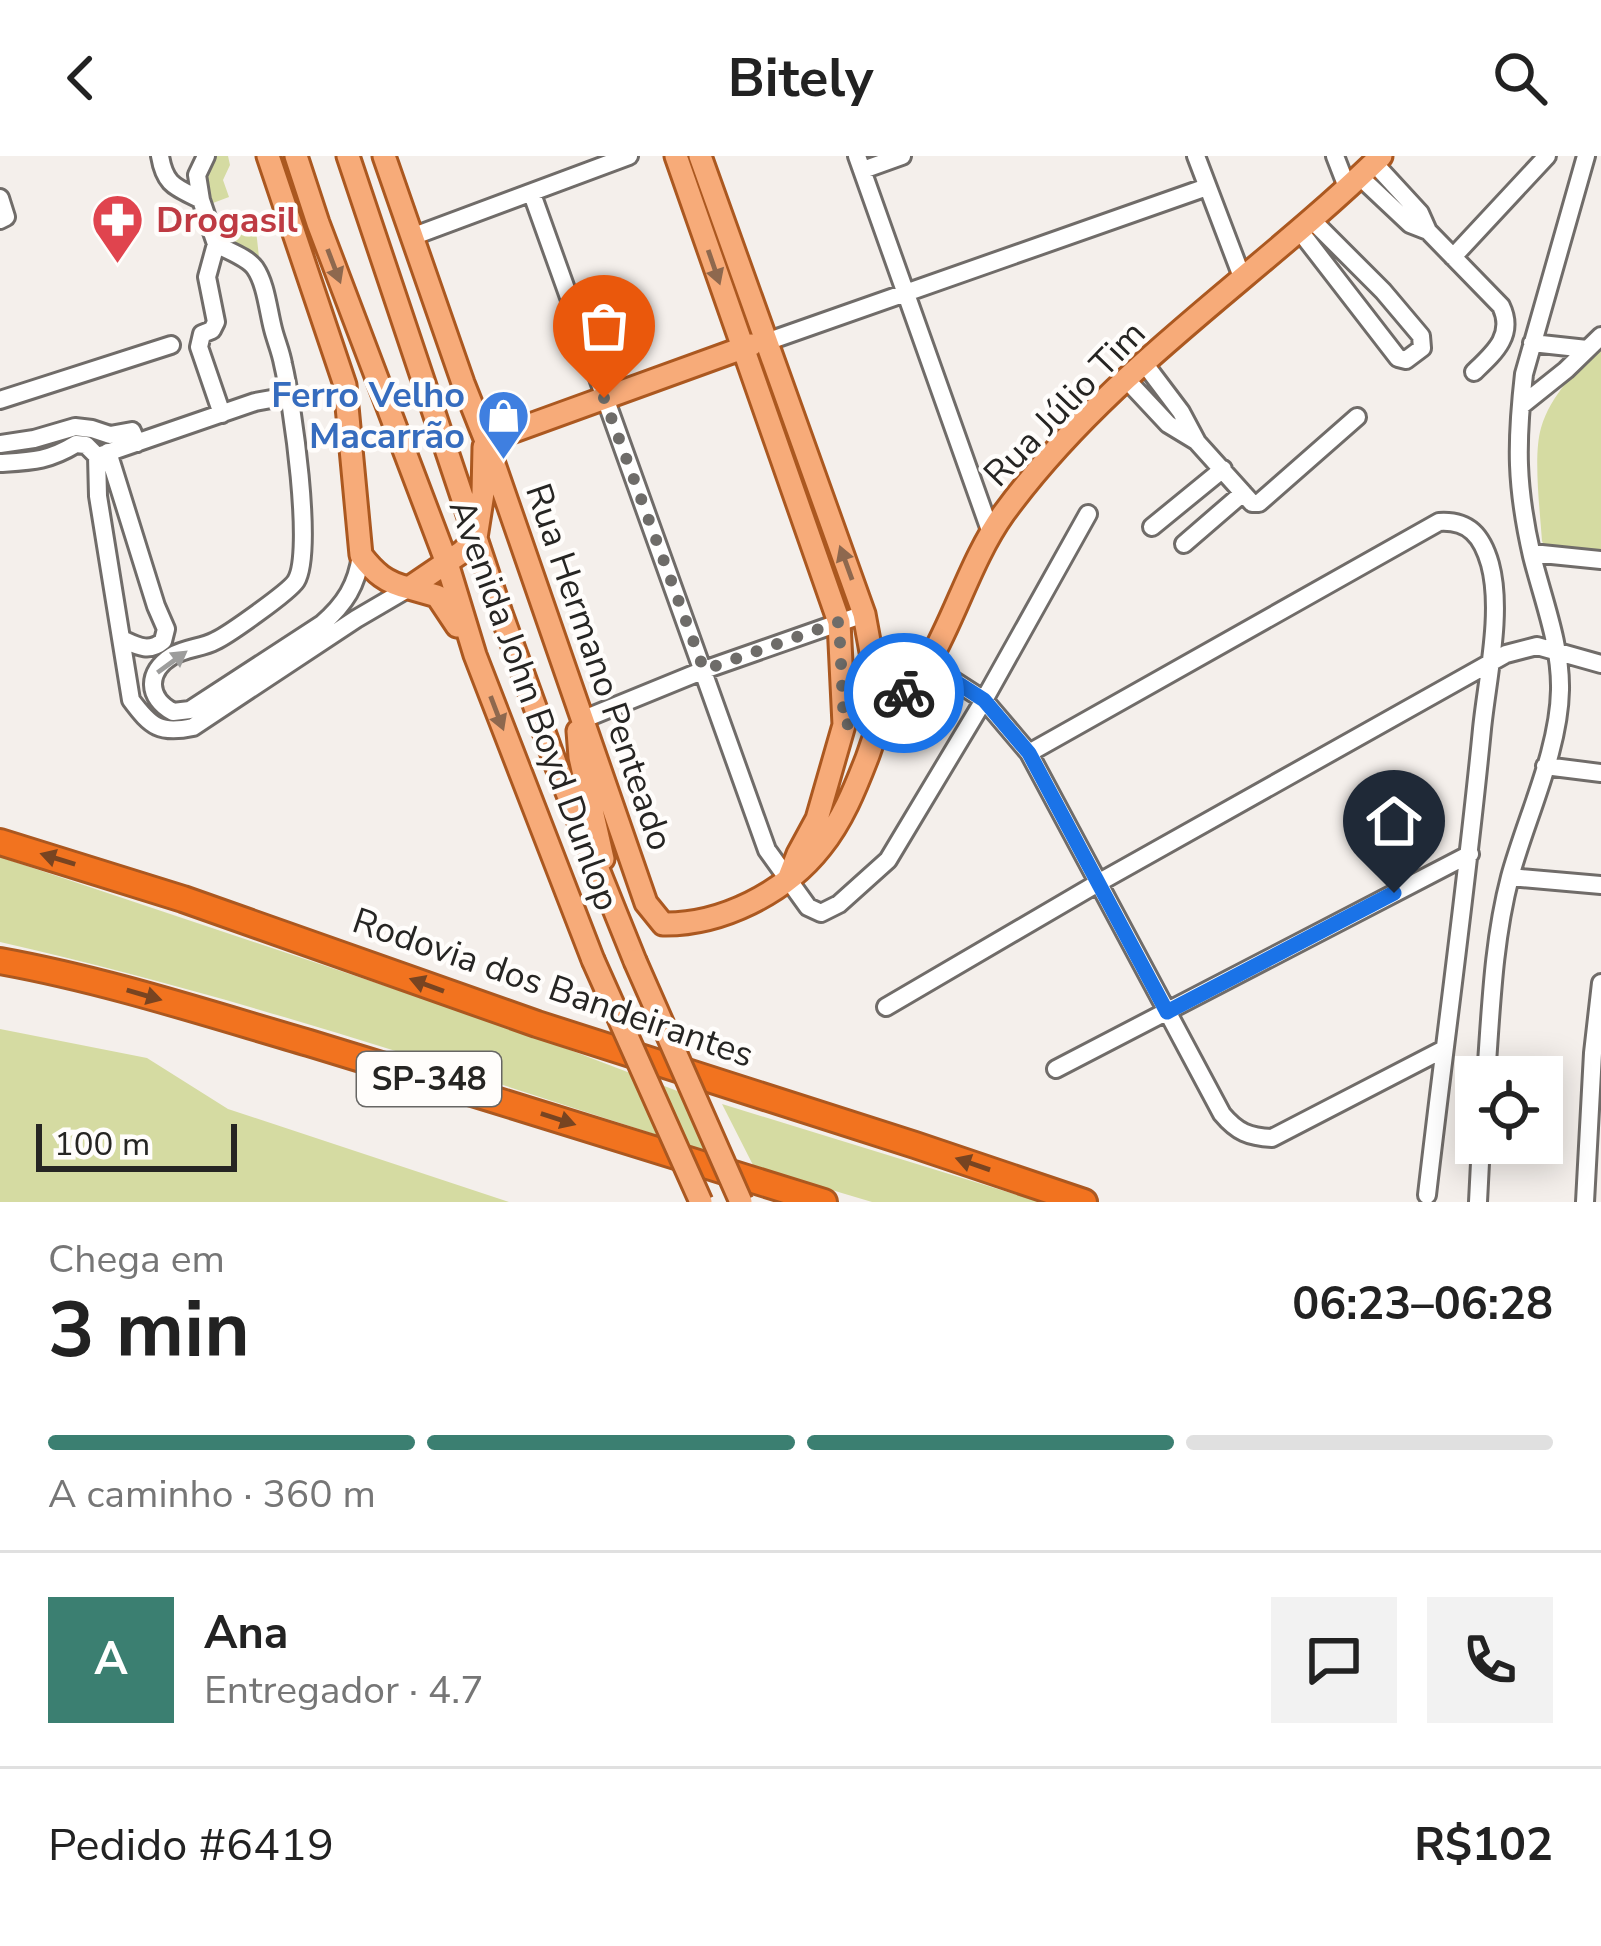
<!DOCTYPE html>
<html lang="pt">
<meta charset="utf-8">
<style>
:root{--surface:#fff;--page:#f2f2f2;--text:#222;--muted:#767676;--line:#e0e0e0;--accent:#3b7f71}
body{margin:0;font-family:"Nunito Sans",sans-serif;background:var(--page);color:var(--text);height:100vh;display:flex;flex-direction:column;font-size:45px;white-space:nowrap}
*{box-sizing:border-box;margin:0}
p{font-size:39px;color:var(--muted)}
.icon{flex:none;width:66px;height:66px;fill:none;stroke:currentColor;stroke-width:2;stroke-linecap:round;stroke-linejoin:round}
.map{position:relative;height:1046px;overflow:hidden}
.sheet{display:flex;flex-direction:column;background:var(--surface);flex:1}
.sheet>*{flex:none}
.controls{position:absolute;left:1455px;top:900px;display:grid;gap:24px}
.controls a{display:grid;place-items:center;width:108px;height:108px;border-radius:0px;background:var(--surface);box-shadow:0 6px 30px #0003;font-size:60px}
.scale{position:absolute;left:36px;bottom:30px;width:201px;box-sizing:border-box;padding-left:12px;border:6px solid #262523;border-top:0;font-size:33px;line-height:42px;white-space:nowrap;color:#262523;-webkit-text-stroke:9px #fffdfb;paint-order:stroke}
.pin{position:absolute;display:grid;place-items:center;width:102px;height:102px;color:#fff;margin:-123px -51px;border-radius:50% 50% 50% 0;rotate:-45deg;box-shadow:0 0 12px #0007}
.pin .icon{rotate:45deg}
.courier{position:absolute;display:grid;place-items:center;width:120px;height:120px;margin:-60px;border:9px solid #1a73e8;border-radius:50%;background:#fff;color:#222;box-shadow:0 3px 15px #0007}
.headline em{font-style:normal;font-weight:700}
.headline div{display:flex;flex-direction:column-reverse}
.headline{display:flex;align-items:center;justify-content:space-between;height:204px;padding:0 48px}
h1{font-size:78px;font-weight:700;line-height:90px}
.bar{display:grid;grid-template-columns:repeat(4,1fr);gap:18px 12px;align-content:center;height:144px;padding:0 48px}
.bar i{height:15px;border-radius:9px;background:var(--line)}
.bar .current{background:var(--accent)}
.bar p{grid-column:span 4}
.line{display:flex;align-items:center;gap:30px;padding:0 48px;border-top:3px solid var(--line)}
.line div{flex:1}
.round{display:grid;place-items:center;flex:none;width:126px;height:126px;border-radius:0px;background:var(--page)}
header{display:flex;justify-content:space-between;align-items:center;height:156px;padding:0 48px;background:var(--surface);font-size:54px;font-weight:700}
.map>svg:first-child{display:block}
.green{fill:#d5dba2}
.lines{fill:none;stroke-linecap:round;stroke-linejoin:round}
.minor-casing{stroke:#706c69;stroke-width:22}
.major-casing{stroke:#ab5820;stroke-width:27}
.highway-casing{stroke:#ab5820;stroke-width:30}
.minor{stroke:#fff;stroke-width:16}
.major{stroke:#f7ab79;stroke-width:21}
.highway{stroke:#f2731f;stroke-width:24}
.major-bridge-casing{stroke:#ab5820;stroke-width:27;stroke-linecap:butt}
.major-bridge{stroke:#f7ab79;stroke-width:21}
.oneway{fill:#8e684e}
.oneway2{fill:#9d9d9c}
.oneway3{fill:#784421}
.done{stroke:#6e6c69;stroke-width:12;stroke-dasharray:0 21.6}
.route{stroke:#1a73e8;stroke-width:15}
.labels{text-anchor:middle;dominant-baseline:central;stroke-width:9;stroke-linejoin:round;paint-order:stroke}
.shield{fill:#fffdfb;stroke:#676664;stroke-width:3}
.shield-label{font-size:33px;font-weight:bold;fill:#262523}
.health-label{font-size:36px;font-weight:bold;fill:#be3a42;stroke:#fffdfb;text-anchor:start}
.shop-label{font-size:36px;font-weight:bold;fill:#366cbe;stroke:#fffdfb;text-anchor:end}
.street-label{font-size:36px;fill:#262523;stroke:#fffdfb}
</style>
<header><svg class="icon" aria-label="back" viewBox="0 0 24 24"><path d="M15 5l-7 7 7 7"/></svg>Bitely<svg class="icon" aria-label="search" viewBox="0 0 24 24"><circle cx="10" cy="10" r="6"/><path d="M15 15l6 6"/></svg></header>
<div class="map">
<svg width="1601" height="1046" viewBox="0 0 1601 1046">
<rect width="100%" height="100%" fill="#f4efeb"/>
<path class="green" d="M214,0H228L230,9L223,24L229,41L213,47L205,22Z
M244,59L256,74L259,101L227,84L221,69Z
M1601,190V400L1545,392L1542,385C1540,355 1533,299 1541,272C1551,238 1577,214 1601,190Z
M0,701L520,875L680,936L707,995C473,920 240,840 0,786Z
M0,873L147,902L228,953L509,1046H0Z
M722,948L1040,1046H872L754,1011Z"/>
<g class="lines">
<defs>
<path id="minor" d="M160,0C165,30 176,31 201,44
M206,0L197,19L201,44L216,88L207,121L216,166L212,174L202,178L199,191L222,258
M857,0L991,377
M1196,0L1242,121
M1335,0L1347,31
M1374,7L1420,57L1428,75L1501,150C1515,179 1494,197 1474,216
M863,14L902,0
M1359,20L1410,68L1428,75
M532,38L767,694L808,751L821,757L839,748L888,704L984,544L1088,358
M0,42L6,61L0,64
M1299,74L1398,202L1406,204L1422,192L1421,180L1383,135L1311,63
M414,80L629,0
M216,88C228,95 247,101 255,112C266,128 268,154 273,173C276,185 281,196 283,208C292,246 314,396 296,425C289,436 228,479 215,485C202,492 185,492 172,500C146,516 147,542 173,556L190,554L322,468C345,448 357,429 361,399
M1453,101L1547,0
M766,186L1207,31
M1532,187L1587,193
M1144,207L1181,256L1197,286L1252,347H1259L1357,261
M1125,222L1168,268L1196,285
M0,244L171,189
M1521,250L1566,214L1601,180
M0,288L34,283L75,271L92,273L110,279L132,275L137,287
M108,296L156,450L166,473L163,485C149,497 137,490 122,483
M101,299L255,246L288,240
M0,307C32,305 48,305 76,288L86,289L97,300L98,340L131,544C151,571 160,578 193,571L356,463L409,432
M1152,371L1223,313
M1184,388L1243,337
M1532,397L1601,404
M928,508L984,544L1029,597L1222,958C1237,976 1249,981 1272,982L1444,893
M584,563L704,514L864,458
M1029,597L1439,366C1469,364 1482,380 1490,408C1503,456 1487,523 1482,573C1467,728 1445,883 1427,1039
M1545,610L1601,617
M1510,721L1601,729
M886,851L1098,727L1506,498L1537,490L1601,508
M1056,913L1470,698
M1486,921C1491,854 1493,786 1510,721C1526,662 1559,595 1560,534C1561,489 1543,444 1532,400C1516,330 1516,288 1524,218L1586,0
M1478,1046L1481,987
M1585,1046L1593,897L1601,827"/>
<path id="major" d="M268,0L345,229L361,399C375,417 386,427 409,432L462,396L476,382L483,337L484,291
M296,0L318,67L447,407L475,499L593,804
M348,0L501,457L556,609L635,805
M384,0L463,227L486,285L646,747L663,768C721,769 785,737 821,691C842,665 855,633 867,602C872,589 876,572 884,560C897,540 919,525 930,504C957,456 972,402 1004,357C1107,216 1257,121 1381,0
M676,0L839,466L844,569L817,663L798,698L789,721
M700,0L864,458L883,561
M486,285L751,189
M409,432L437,440L457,470
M578,575L580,601L603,703"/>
<path id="highway" d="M0,686L183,743L537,868L915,989L1084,1046
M0,805C105,824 206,857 309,887C481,939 652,993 824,1046"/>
</defs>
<use href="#minor" class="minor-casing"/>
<use href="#major" class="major-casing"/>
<use href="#highway" class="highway-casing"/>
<use href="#minor" class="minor"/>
<use href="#major" class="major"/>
<use href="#highway" class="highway"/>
<defs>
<path id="major-bridge" d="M593,804L701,1046
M635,805L741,1046"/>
</defs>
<use href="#major-bridge" class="major-bridge-casing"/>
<use href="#major-bridge" class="major-bridge"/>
</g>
<defs><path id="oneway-solid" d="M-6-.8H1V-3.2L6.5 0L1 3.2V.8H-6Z" transform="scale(3)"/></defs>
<g class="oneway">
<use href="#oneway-solid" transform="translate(334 110) rotate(69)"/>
<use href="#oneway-solid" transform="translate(714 111) rotate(71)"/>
<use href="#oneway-solid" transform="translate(846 407) rotate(-110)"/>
<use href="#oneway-solid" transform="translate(497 557) rotate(69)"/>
</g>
<use class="oneway2" href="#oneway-solid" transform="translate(172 506) rotate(-36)"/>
<g class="oneway3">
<use href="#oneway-solid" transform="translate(58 703) rotate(-163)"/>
<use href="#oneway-solid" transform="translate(427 829) rotate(-160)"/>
<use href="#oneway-solid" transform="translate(144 839) rotate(16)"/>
<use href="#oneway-solid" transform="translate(558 963) rotate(18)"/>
<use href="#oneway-solid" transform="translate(973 1008) rotate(-161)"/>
</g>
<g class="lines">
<path class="done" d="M604,242L704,514L839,466L844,569L883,562L904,537"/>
<path class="route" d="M904,537L928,508L984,544L1029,597L1167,856L1394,737"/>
</g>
<defs>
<symbol id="pharmacy-pin" viewBox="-11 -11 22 30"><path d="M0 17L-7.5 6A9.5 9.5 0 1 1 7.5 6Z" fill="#e0444e" stroke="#fffdfb"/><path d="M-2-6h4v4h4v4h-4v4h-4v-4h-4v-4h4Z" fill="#fff"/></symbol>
<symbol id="shop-pin" viewBox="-11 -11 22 30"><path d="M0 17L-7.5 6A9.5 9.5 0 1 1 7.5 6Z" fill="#3f7fe0" stroke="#fffdfb"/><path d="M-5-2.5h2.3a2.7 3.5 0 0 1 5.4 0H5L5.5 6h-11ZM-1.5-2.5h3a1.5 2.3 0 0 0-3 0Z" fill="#fff"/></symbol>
</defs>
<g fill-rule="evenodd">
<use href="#pharmacy-pin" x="88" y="34" width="59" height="81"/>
<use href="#shop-pin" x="474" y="230" width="59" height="81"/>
</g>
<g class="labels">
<rect class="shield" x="357" y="896" width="144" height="54" rx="9"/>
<g class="shield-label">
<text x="429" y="923">SP-348</text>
</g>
<g class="health-label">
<text x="156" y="64">Drogasil</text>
</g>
<g class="shop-label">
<text x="465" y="239">Ferro Velho<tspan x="465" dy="41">Macarrão</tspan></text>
</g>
<g class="street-label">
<text transform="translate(1065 248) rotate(-46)">Rua Júlio Tim</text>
<text transform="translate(599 511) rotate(71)">Rua Hermano Penteado</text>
<text transform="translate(534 549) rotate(70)">Avenida John Boyd Dunlop</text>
<text transform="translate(553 832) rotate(19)">Rodovia dos Bandeirantes</text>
</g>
</g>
</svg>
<div class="controls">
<a><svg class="icon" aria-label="locate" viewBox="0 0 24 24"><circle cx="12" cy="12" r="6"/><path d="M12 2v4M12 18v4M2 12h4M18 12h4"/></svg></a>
</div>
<div class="scale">100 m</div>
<div class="pin" style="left:604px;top:242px;background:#ea580c"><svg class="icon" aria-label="bag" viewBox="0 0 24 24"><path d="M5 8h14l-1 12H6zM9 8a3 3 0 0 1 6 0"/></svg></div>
<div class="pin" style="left:1394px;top:737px;background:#1f2937"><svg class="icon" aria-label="home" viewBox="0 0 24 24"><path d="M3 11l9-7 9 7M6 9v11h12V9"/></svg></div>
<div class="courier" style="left:904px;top:537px"><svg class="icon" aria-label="bike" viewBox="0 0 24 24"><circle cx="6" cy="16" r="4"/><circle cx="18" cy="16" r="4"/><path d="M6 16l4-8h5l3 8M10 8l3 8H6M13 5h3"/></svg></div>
</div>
<section class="sheet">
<div class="headline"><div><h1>3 min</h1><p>Chega em</p></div><em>06:23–06:28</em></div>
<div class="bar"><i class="current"></i><i class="current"></i><i class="current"></i><i></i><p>A caminho · 360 m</p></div>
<div class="line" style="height:216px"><b class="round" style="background:var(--accent);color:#fff">A</b><div><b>Ana</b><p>Entregador · 4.7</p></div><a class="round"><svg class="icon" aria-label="chat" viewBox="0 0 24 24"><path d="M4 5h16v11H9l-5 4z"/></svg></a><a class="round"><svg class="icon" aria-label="phone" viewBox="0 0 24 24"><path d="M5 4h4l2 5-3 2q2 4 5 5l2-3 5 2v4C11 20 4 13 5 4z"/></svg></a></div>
<div class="line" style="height:156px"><div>Pedido #6419</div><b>R$102</b></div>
</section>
